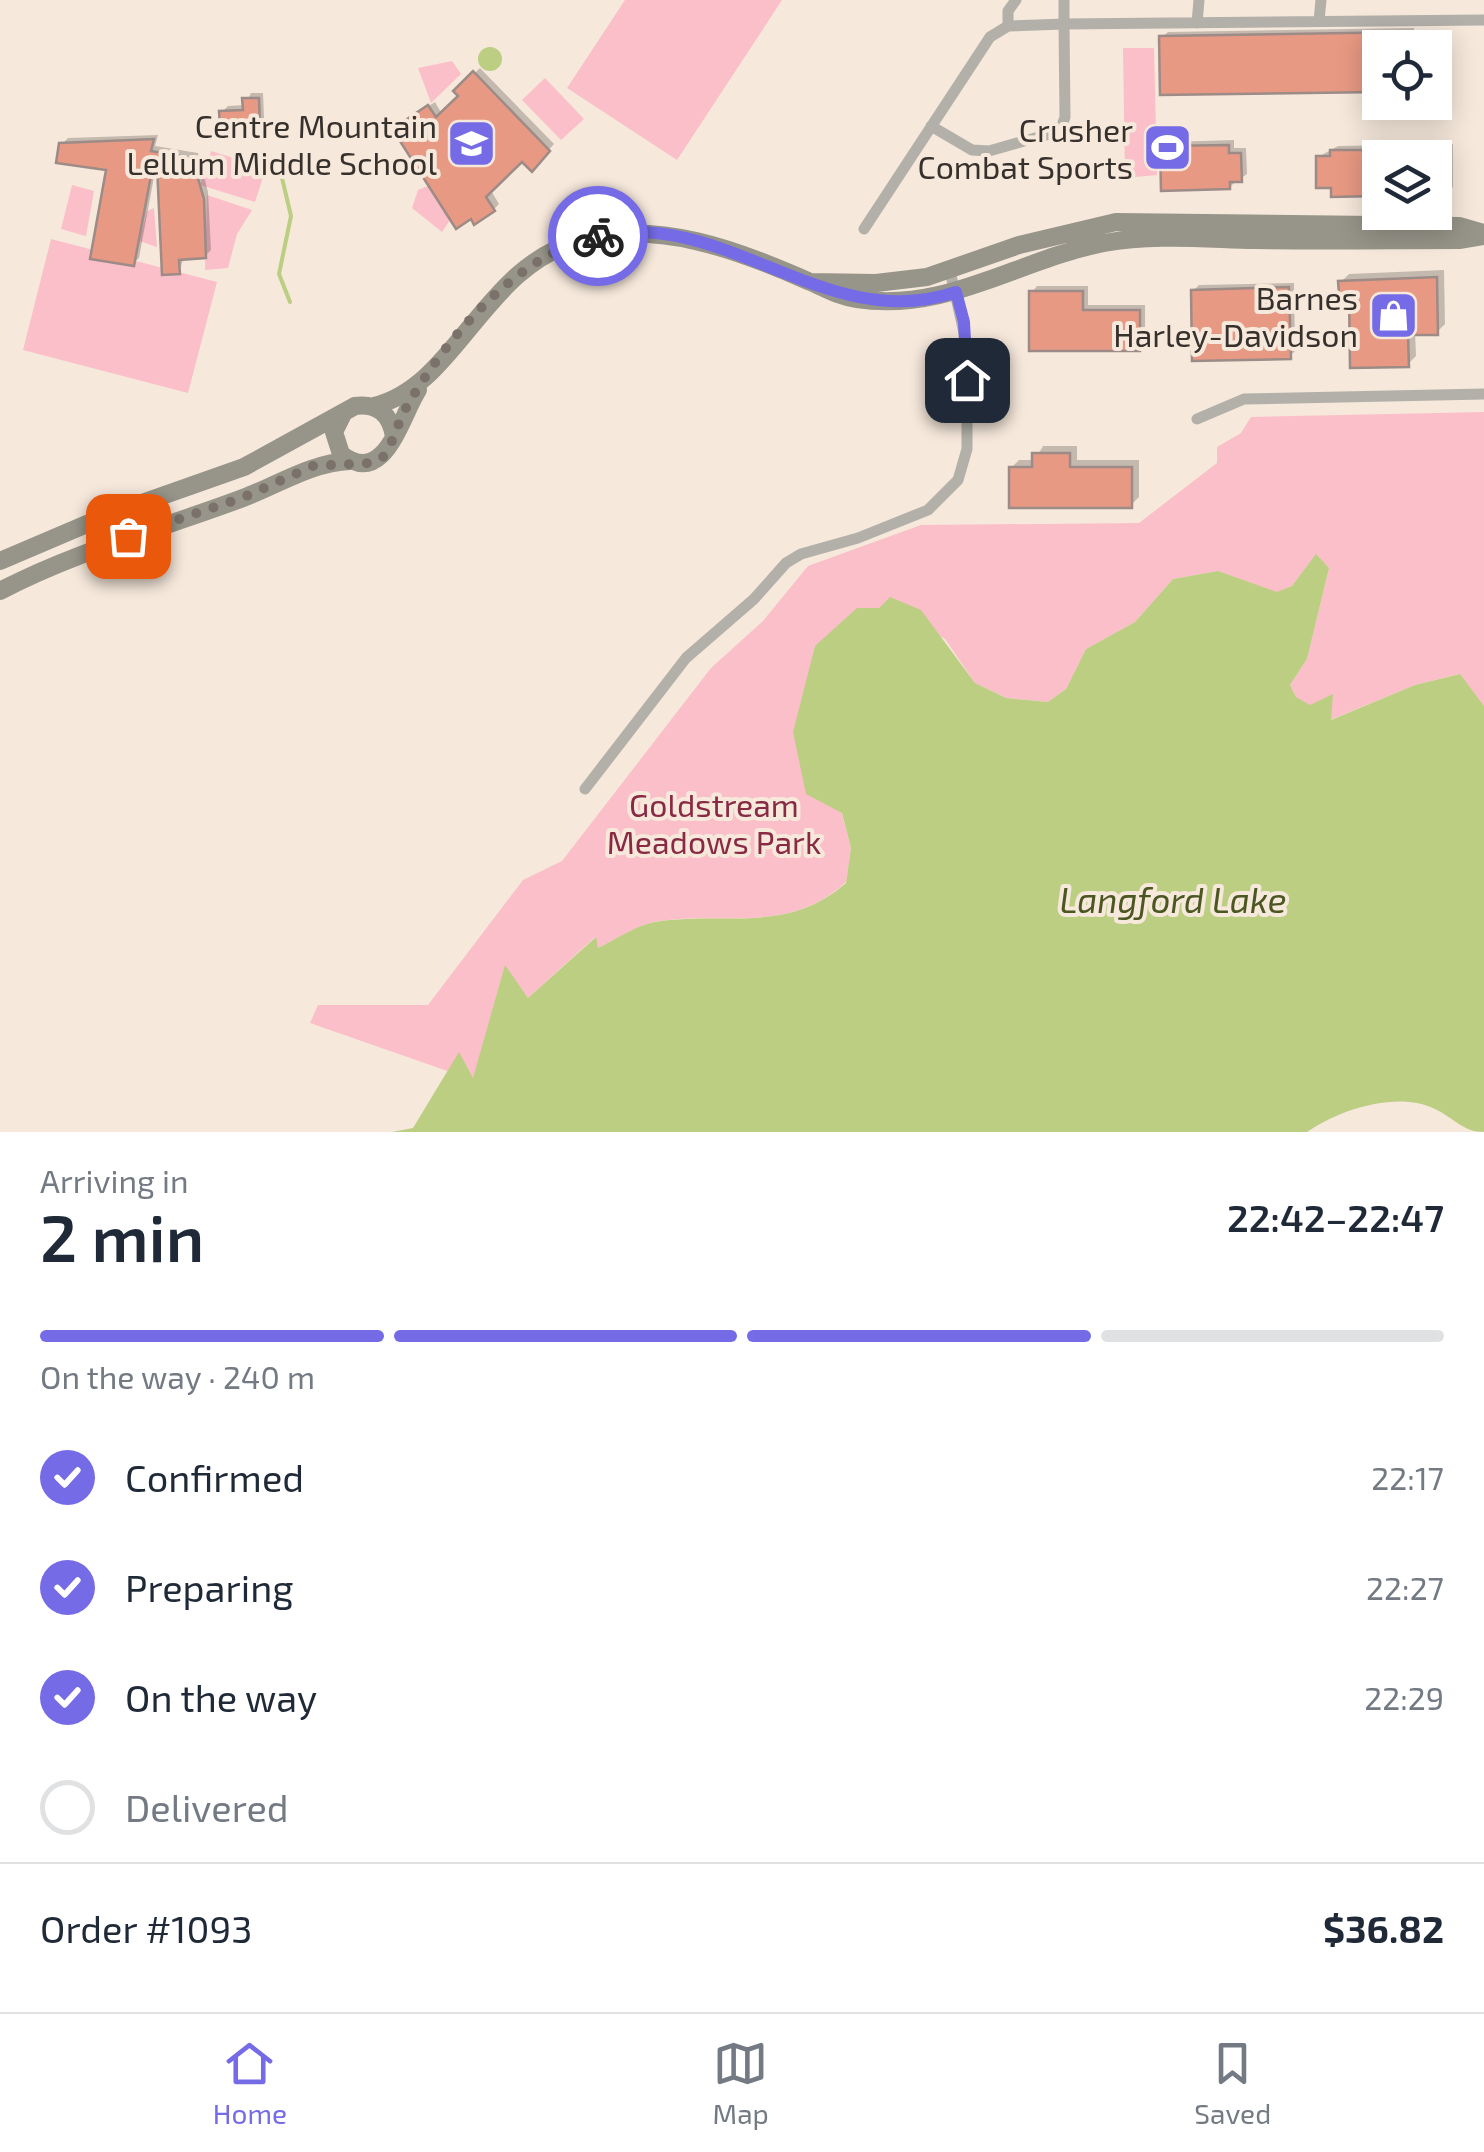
<!DOCTYPE html>
<meta charset="utf-8">
<style>
:root{--surface:#fff;--page:#f6f6f7;--text:#1f2937;--muted:#747a83;--line:#e0e1e3;--accent:#756be6}
body{margin:0;font-family:"Exo 2",sans-serif;background:var(--page);color:var(--text);height:100vh;display:flex;flex-direction:column;font-size:38px;white-space:nowrap}
*{box-sizing:border-box;margin:0}
p{font-size:32px;color:var(--muted)}
.icon{flex:none;width:55px;height:55px;fill:none;stroke:currentColor;stroke-width:2;stroke-linecap:round;stroke-linejoin:round}
.map{position:relative;height:1132px;overflow:hidden}
.details{display:flex;flex-direction:column;background:var(--surface);flex:1}
.details>*{flex:none}
.tools{position:absolute;left:1362px;top:30px;display:grid;gap:20px}
.tools a{display:grid;place-items:center;width:90px;height:90px;border-radius:0px;background:var(--surface);box-shadow:0 5px 25px #0003;font-size:50px}
.pin{position:absolute;display:grid;place-items:center;width:85px;height:85px;color:#fff;margin:-42px;border-radius:20px;box-shadow:0 5px 15px #0006}
.courier{position:absolute;display:grid;place-items:center;width:100px;height:100px;margin:-50px;border:8px solid #756be6;border-radius:50%;background:#fff;color:#222;box-shadow:0 2px 12px #0007}
.headline em{font-style:normal;font-weight:600}
.headline div{display:flex;flex-direction:column-reverse}
.headline{display:flex;align-items:center;justify-content:space-between;height:170px;padding:0 40px}
h1{font-size:65px;font-weight:600;line-height:75px}
.bar{display:grid;grid-template-columns:repeat(4,1fr);gap:15px 10px;align-content:center;height:120px;padding:0 40px}
.bar i{height:12px;border-radius:8px;background:var(--line)}
.bar .selected{background:var(--accent)}
.bar p{grid-column:span 4}
.line{display:flex;align-items:center;gap:25px;padding:0 40px;border-top:2px solid var(--line)}
.line div{flex:1}
ol{padding:0 40px;list-style:none}
li{display:flex;align-items:center;gap:30px;height:110px}
li p{margin-inline-start:auto}
li .icon{padding:10px;border-radius:50%;background:var(--accent);color:#fff;stroke-width:4}
li:last-child{color:var(--muted)}
li i{width:55px;height:55px;border:5px solid var(--line);border-radius:50%}
.menu{display:flex;justify-content:space-around;align-items:center;height:140px;border-top:2px solid var(--line);background:var(--surface);font-size:28px;color:var(--muted)}
.menu a{display:grid;justify-items:center;gap:5px}
.menu .selected{color:var(--accent)}
.map>svg:first-child{display:block}
.green{fill:#fbbfc9}
.water{fill:#bbce82}
.shadow{fill:#0003}
.lines{fill:none;stroke-linecap:round;stroke-linejoin:round}
.stream{stroke:#bbce82;stroke-width:4}
.building{fill:#e89983;stroke:#9c8b86;stroke-width:2.5}
.minor{stroke:#b2b0a9;stroke-width:11}
.secondary{stroke:#979489;stroke-width:18}
.done{stroke:#7a716a;stroke-width:10;stroke-dasharray:0 18}
.route{stroke:#756be6;stroke-width:12}
.labels{text-anchor:middle;dominant-baseline:central;stroke-width:8;stroke-linejoin:round;paint-order:stroke}
.poi-label{font-size:32px;fill:#37312d;stroke:#f6e8db;text-anchor:end}
.park-label{font-size:32px;fill:#892944;stroke:#f6e8db}
.water-label{font-size:35px;font-style:italic;fill:#4b5721;stroke:#f6e8db}
</style>
<div class="map">
<svg width="1484" height="1132" viewBox="0 0 1484 1132">
<rect width="100%" height="100%" fill="#f6e8db"/>
<path class="green" d="M625,0H782L677,160L567,88Z
M1123,48H1154L1157,175L1125,178Z
M452,61L461,74L431,103L418,68Z
M545,78L584,119L561,140L522,100Z
M211,151L266,168L255,202L200,185Z
M72,185L94,191L86,236L61,229Z
M428,186L450,220L442,232L412,208L418,190Z
M207,195L252,210L237,234L228,268L205,270Z
M154,208L157,247L139,241L147,211Z
M51,239L217,282L188,393L23,350Z
M1484,412V706L1459,674L1415,685L1330,720L1296,697L1290,685L1307,659L1329,568L1316,555L1292,586L1277,593L1218,571L1173,579L1135,622L1086,649L1066,689L1048,702L1006,698L975,683L945,639L886,606L815,646L807,682L851,848L846,882C787,936 725,910 654,922C635,926 615,940 598,948L595,937L528,998L505,966L473,1080L310,1023L318,1005H428L523,880L562,861L711,668L763,621L808,566L921,525L1139,523L1217,463V447L1241,433L1251,417Z"/>
<path class="water" d="M478 59a12 12 0 1 1 24 0a12 12 0 1 1-24 0Z
M1316,554L1329,568L1307,659L1290,685L1296,697L1310,705L1333,694L1331,720L1415,685L1460,674L1484,706V1132C1463,1132 1454,1118 1435,1109C1398,1090 1338,1110 1307,1132H392L413,1128L459,1052L473,1078L505,965L528,998L596,937L598,948C615,940 636,925 655,922C725,911 787,935 846,883L851,848L842,813L806,794L793,732L815,646L857,608H879L890,597L921,610L975,683L1006,698L1048,702L1066,689L1086,649L1135,622L1173,579L1218,571L1277,592L1292,586Z"/>
<path class="shadow" d="M1414,28L1415,48H1380V89L1162,37L1168,32Z
M480,68L554,144L532,169L522,158L490,189L499,204L494,209L414,124L416,114L435,102L442,114L461,96L456,91Z
M251,93H263L264,118L259,124L222,112L228,106L245,105Z
M158,135L155,146L198,153L208,192L211,250L205,256L184,257L179,272L157,161L139,258L133,263L109,168L62,144L68,138Z
M1234,140V148H1246L1247,174L1229,187L1163,147L1168,142Z
M1453,144V187L1448,193H1435V158H1380V194L1333,185L1318,157L1338,146Z
M1444,270L1445,324L1437,332H1415L1416,356L1408,364L1341,282L1349,274Z
M1294,283L1295,351L1290,356L1193,291L1199,285Z
M1037,286H1088V305H1145V343L1139,349L1032,292Z
M1043,446H1077V460H1139V497L1131,505L1011,468L1019,460H1035Z"/>
<g class="lines">
<path class="stream" d="M282,178L291,216L279,274L290,302"/>
</g>
<path class="building" d="M1410,32V48H1380V92L1160,95L1159,36Z
M473,71L550,151L532,172L522,162L486,197L495,211L474,225L471,219L456,229L396,135L412,125L407,119L428,105L436,117L458,96L453,91Z
M242,98H259L260,126L220,128L219,111L243,110Z
M154,139L151,151L192,158L204,199L206,258L179,260L180,274L162,275L157,166L153,165L134,266L90,259L106,170L56,163L59,143Z
M1229,145V153H1241L1242,182H1230V189L1161,191L1160,146Z
M1435,149H1448L1449,195H1435Z
M1330,150H1380V196L1331,197V188H1316V156H1330Z
M1437,277L1438,335H1408L1409,367L1350,368L1349,294H1339L1338,281Z
M1289,287L1291,359L1192,361L1191,290Z
M1029,291H1083V310H1140V351H1029Z
M1032,453H1070V467H1132V508H1009V467H1032Z"/>
<g class="lines">
<path class="minor" d="M1064,0V24L1484,20
M1319,21L1321,0
M1197,23L1199,0
M1008,26V11L1016,0
M931,126L972,150L989,151L1060,131L1065,117L1064,24L1008,26
M864,229L990,37L1008,26
M1197,419L1244,399L1484,394
M585,789L686,658L754,599L786,563L801,554L858,538L928,510L958,480L967,449V346L950,271"/>
<path class="secondary" d="M810,282L876,283L927,277L1019,245L1116,222L1459,226L1484,233
M374,406C457,386 483,265 582,240C658,220 738,250 808,281C825,288 837,296 857,299C947,313 1019,259 1104,243C1154,234 1205,239 1255,240C1323,241 1391,240 1459,240L1484,236
M344,412L334,432L341,454C385,488 400,418 418,390
M0,561L108,515L244,467L355,406C377,403 391,414 394,437
M0,591C78,550 161,529 243,498C280,484 310,463 350,461"/>
</g>
<g class="lines">
<path class="done" d="M128,536L242,498L313,466L373,463L383,457C394,442 397,424 406,408C446,338 517,254 598,236"/>
<path class="route" d="M598,236C727,208 826,336 956,292L964,322L967,380"/>
</g>
<defs>
<symbol id="school-square" viewBox="-11 -11 22 22"><rect x="-9" y="-9" width="18" height="18" rx="4" fill="#756be6" stroke="#f6e8db"/><path d="M0-5L7-2L0 1L-7-2ZM-4 1L0 2.5L4 1V4Q0 6-4 4Z" fill="#fff"/></symbol>
<symbol id="stadium-square" viewBox="-11 -11 22 22"><rect x="-9" y="-9" width="18" height="18" rx="4" fill="#756be6" stroke="#f6e8db"/><path d="M0-5a6.5 5 0 1 0 0 10a6.5 5 0 1 0 0-10ZM-3.5-1.8h7v3.6h-7Z" fill="#fff"/></symbol>
<symbol id="shop-square" viewBox="-11 -11 22 22"><rect x="-9" y="-9" width="18" height="18" rx="4" fill="#756be6" stroke="#f6e8db"/><path d="M-5-2.5h2.3a2.7 3.5 0 0 1 5.4 0H5L5.5 6h-11ZM-1.5-2.5h3a1.5 2.3 0 0 0-3 0Z" fill="#fff"/></symbol>
</defs>
<g fill-rule="evenodd">
<use href="#school-square" x="444" y="116" width="55" height="55"/>
<use href="#stadium-square" x="1140" y="120" width="55" height="55"/>
<use href="#shop-square" x="1366" y="288" width="55" height="55"/>
</g>
<g class="labels">
<g class="poi-label">
<text x="437" y="125">Centre Mountain<tspan x="437" dy="37">Lellum Middle School</tspan></text>
<text x="1133" y="129">Crusher<tspan x="1133" dy="37">Combat Sports</tspan></text>
<text x="1358" y="297">Barnes<tspan x="1358" dy="37">Harley-Davidson</tspan></text>
</g>
<g class="park-label">
<text x="714" y="804">Goldstream<tspan x="714" dy="37">Meadows Park</tspan></text>
</g>
<g class="water-label">
<text x="1173" y="899">Langford Lake</text>
</g>
</g>
</svg>
<div class="tools">
<a><svg class="icon" aria-label="locate" viewBox="0 0 24 24"><circle cx="12" cy="12" r="6"/><path d="M12 2v4M12 18v4M2 12h4M18 12h4"/></svg></a>
<a><svg class="icon" aria-label="layers" viewBox="0 0 24 24"><path d="M12 4l9 5-9 5-9-5zM3 14l9 5 9-5"/></svg></a>
</div>
<div class="pin" style="left:128px;top:536px;background:#ea580c"><svg class="icon" aria-label="bag" viewBox="0 0 24 24"><path d="M5 8h14l-1 12H6zM9 8a3 3 0 0 1 6 0"/></svg></div>
<div class="pin" style="left:967px;top:380px;background:#1f2937"><svg class="icon" aria-label="home" viewBox="0 0 24 24"><path d="M3 11l9-7 9 7M6 9v11h12V9"/></svg></div>
<div class="courier" style="left:598px;top:236px"><svg class="icon" aria-label="bike" viewBox="0 0 24 24"><circle cx="6" cy="16" r="4"/><circle cx="18" cy="16" r="4"/><path d="M6 16l4-8h5l3 8M10 8l3 8H6M13 5h3"/></svg></div>
</div>
<section class="details">
<div class="headline"><div><h1>2 min</h1><p>Arriving in</p></div><em>22:42–22:47</em></div>
<div class="bar"><i class="selected"></i><i class="selected"></i><i class="selected"></i><i></i><p>On the way · 240 m</p></div>
<ol>
<li><svg class="icon" aria-label="check" viewBox="0 0 24 24"><path d="M5 12l5 5 9-10"/></svg>Confirmed<p>22:17</p></li>
<li><svg class="icon" aria-label="check" viewBox="0 0 24 24"><path d="M5 12l5 5 9-10"/></svg>Preparing<p>22:27</p></li>
<li><svg class="icon" aria-label="check" viewBox="0 0 24 24"><path d="M5 12l5 5 9-10"/></svg>On the way<p>22:29</p></li>
<li><i></i>Delivered</li>
</ol>
<div class="line" style="height:130px"><div>Order #1093</div><b>$36.82</b></div>
</section>
<nav class="menu">
<a class="selected"><svg class="icon" aria-label="home" viewBox="0 0 24 24"><path d="M3 11l9-7 9 7M6 9v11h12V9"/></svg>Home</a>
<a><svg class="icon" aria-label="map" viewBox="0 0 24 24"><path d="M3 6l6-2 6 2 6-2v14l-6 2-6-2-6 2zM9 4v14M15 6v14"/></svg>Map</a>
<a><svg class="icon" aria-label="saved" viewBox="0 0 24 24"><path d="M7 4h10v16l-5-4-5 4z"/></svg>Saved</a>
</nav>
